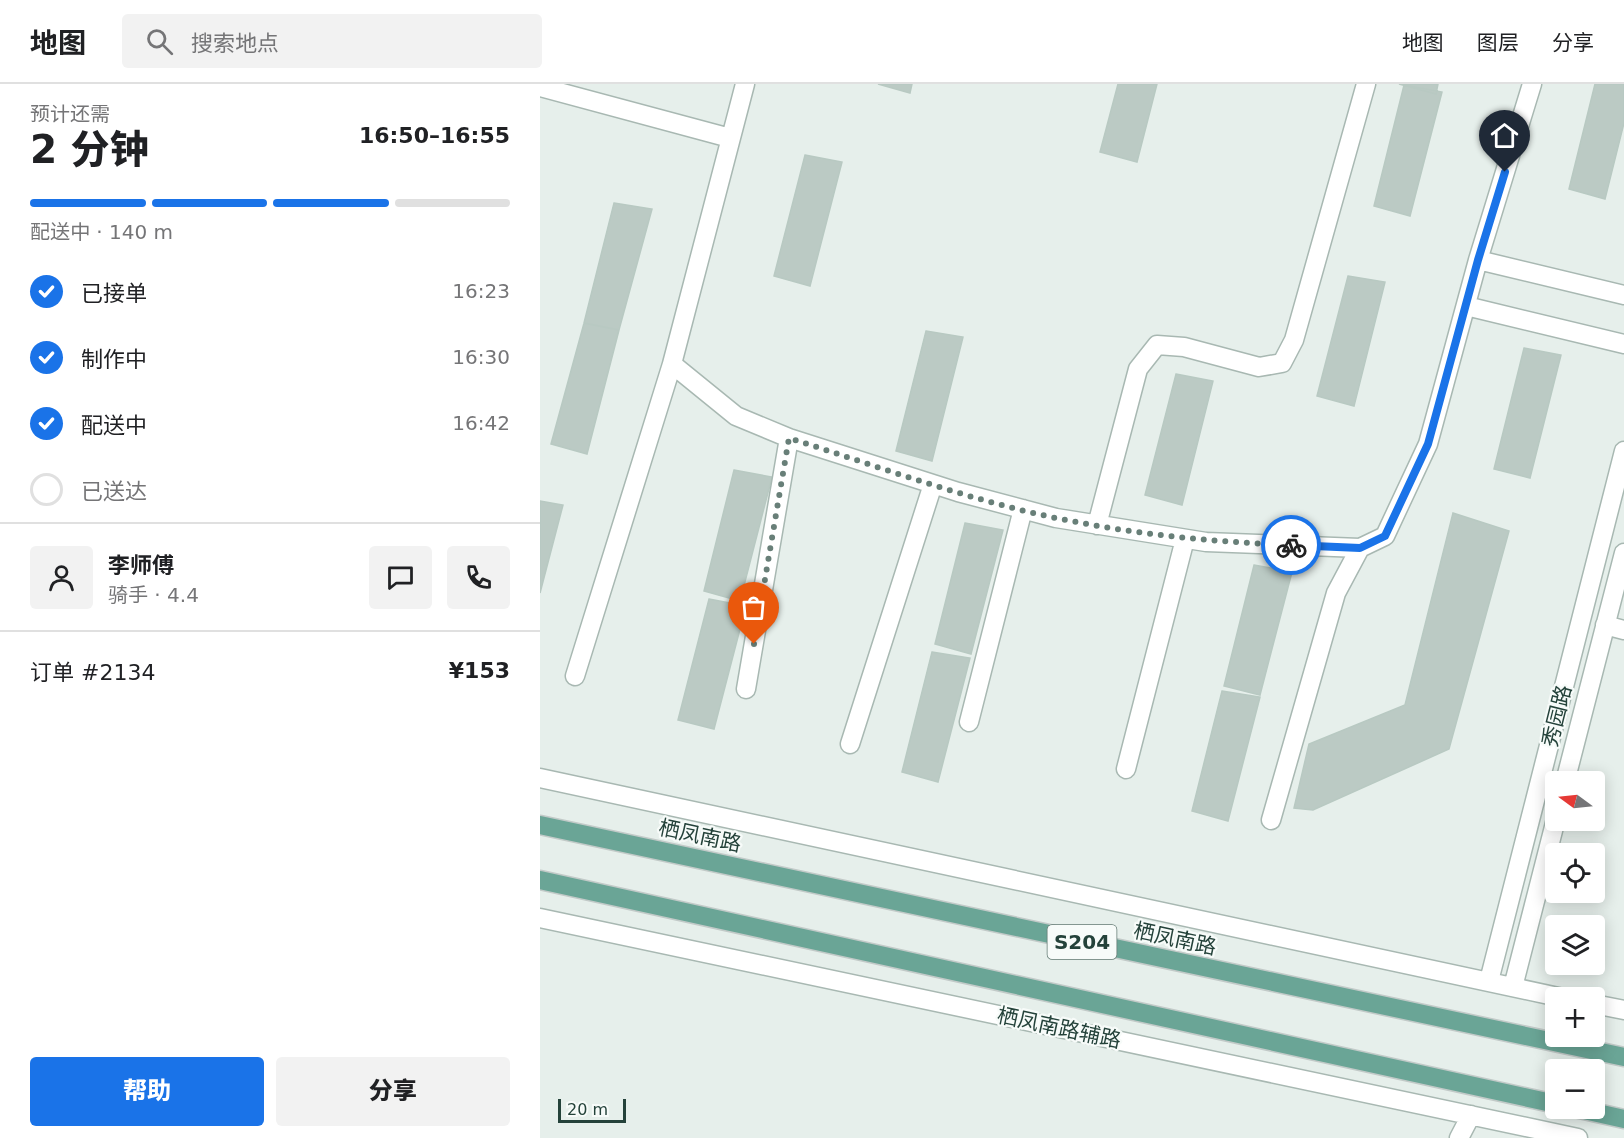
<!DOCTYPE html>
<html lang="zh">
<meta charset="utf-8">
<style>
:root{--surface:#fff;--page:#f2f2f2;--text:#202124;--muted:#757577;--line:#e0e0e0;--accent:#1a73e8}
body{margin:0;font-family:"DejaVu Sans","Noto Sans SC",sans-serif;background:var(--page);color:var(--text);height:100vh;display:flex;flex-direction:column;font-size:22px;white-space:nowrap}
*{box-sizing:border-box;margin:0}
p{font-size:20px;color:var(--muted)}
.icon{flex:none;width:33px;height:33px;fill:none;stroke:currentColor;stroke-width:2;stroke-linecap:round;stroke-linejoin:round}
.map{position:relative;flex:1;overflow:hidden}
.panel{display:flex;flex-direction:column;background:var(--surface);width:540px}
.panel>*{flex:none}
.needle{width:39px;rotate:285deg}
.tools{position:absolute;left:1005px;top:687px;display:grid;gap:12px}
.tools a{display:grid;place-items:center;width:60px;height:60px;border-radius:6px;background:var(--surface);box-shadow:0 3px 15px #0003;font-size:30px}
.scale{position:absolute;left:18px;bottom:15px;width:68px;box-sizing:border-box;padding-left:6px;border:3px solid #24423a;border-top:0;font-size:16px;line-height:21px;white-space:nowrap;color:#24423a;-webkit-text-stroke:4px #f7fbf9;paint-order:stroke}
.pin{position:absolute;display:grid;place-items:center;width:51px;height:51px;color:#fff;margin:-62px -26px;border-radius:50% 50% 50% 0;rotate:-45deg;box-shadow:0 0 6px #0007}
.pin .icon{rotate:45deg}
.courier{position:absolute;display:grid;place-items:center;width:60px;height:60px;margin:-30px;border:4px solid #1a73e8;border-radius:50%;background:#fff;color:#222;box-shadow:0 2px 8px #0007}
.summary em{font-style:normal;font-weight:800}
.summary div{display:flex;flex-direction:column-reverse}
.summary{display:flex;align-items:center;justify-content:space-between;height:102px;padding:0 30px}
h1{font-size:39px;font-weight:800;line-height:45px}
.bar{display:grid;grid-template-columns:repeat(4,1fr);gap:9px 6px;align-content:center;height:72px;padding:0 30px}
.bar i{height:8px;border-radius:4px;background:var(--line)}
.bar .on{background:var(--accent)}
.bar p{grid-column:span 4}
.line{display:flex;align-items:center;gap:15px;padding:0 30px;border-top:2px solid var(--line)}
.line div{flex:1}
.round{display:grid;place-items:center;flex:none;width:63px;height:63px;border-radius:6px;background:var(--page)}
ol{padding:0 30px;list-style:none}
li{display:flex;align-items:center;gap:18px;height:66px}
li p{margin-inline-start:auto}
li .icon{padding:6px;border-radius:50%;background:var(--accent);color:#fff;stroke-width:4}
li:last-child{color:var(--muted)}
li i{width:33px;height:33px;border:3px solid var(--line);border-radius:50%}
.action{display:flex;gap:12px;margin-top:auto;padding:12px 30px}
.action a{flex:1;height:69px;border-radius:6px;background:var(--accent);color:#fff;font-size:24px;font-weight:800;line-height:69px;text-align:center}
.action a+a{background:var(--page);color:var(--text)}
header{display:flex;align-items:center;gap:36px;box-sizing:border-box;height:84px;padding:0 30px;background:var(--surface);border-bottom:2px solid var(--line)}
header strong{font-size:28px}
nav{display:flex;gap:33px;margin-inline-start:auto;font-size:21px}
.search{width:420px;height:54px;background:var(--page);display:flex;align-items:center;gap:15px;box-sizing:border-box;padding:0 21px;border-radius:6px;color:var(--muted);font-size:22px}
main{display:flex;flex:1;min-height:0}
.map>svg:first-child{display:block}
.building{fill:#bbcac4;stroke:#b8c9c2;stroke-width:1.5}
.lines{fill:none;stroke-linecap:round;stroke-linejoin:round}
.minor-casing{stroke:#a8b8b2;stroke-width:21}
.major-casing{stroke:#c2cac8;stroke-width:21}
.minor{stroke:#fff;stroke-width:18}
.major{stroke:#6aa596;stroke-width:18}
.done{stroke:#687f78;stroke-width:6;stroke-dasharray:0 10.8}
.route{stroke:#1a73e8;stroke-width:8}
.labels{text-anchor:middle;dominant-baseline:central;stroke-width:4.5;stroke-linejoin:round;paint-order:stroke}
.shield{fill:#f7fbf9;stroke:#637a73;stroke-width:1.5}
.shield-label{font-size:20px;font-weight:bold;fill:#24423a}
.street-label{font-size:21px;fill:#24423a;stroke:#f7fbf9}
</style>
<header>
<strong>地图</strong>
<div class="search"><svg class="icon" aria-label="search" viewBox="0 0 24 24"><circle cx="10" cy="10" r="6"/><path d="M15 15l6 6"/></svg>搜索地点</div>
<nav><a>地图</a><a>图层</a><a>分享</a></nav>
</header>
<main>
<section class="panel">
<div class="summary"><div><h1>2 分钟</h1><p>预计还需</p></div><em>16:50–16:55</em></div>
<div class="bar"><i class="on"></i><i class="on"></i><i class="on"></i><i></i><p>配送中 · 140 m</p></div>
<ol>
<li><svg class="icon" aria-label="check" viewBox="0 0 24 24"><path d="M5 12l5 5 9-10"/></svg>已接单<p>16:23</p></li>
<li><svg class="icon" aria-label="check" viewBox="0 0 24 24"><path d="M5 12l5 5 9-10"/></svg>制作中<p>16:30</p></li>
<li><svg class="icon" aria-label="check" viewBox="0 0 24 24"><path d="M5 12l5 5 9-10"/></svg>配送中<p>16:42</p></li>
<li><i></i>已送达</li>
</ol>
<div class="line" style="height:108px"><a class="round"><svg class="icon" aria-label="person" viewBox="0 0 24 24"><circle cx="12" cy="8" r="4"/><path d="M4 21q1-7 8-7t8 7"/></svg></a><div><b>李师傅</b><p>骑手 · 4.4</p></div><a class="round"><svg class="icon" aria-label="chat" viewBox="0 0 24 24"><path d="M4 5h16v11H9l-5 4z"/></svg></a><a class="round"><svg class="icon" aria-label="phone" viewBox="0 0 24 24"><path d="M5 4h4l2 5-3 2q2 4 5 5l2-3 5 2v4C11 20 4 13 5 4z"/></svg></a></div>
<div class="line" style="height:78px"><div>订单 #2134</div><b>¥153</b></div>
<div class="action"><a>帮助</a><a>分享</a></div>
</section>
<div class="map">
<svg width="1084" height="1054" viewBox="0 0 1084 1054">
<rect width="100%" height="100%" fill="#e6efeb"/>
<path class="building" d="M338,0H372L370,9Z
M578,0H617L597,78L560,68Z
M859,0H898L896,10Z
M1055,0H1084V39L1065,115L1029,105Z
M864,1L902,8L870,132L834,122Z
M265,71L302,78L270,202L234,192Z
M74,119L112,125L79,246L44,239Z
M808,192L845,198L814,322L777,312Z
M44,239L79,246L47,370L11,360Z
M386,247L423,253L392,377L356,367Z
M984,264L1021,271L990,394L954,385Z
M636,290L673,297L642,421L605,411Z
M194,386L232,393L200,517L164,507Z
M0,417L23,421L0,509Z
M913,429L969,447L909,665L773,726L754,724L769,660L865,621Z
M425,439L463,446L431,570L395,560Z
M714,481L752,488L720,611L684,602Z
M169,515L206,522L174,645L138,636Z
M392,568L430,574L398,698L362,688Z
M682,607L720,613L688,737L652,727Z"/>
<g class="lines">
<defs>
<path id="minor" d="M205,0L132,280L196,332L249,354L418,408L516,434L666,458L820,464L845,452L888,360L938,176L992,0
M0,3L190,54
M938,176L1084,211
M926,222L1084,260
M557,441L598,285L617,261L644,263L719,283L742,279L754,256L826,0
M1065,541L1084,546
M35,592L132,280
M206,605L249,354
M429,638L483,425
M310,660L393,400
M586,685L645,455
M0,694L1023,914
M1025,698L1084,469
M731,736L796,509L820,464
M0,834L1038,1054
M949,897L1084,367
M973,903L1016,735
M1054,920L1084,926
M919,1054L931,1031"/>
<path id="major" d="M0,741L1084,973
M0,796L1016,1020
M1035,1024L1084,1035"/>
</defs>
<use href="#minor" class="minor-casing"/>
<use href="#major" class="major-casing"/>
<use href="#minor" class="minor"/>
<use href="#major" class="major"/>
</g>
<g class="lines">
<path class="done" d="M214,560L249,354C337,382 425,415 516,434C593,450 672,458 751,461"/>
<path class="route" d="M751,461L820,464L845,452L888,360L938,176L965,88"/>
</g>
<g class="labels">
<rect class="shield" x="507.5" y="841" width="69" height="34" rx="4.5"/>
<g class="shield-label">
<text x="542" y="858">S204</text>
</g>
<g class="street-label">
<text transform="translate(1017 632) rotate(-76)">秀园路</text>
<text transform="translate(160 752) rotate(12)">栖凤南路</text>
<text transform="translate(635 855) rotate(12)">栖凤南路</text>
<text transform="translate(519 944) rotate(12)">栖凤南路辅路</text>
</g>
</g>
</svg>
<div class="tools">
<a><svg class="needle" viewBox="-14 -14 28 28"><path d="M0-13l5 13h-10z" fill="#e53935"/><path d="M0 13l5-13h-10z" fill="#757577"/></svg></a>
<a><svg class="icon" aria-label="locate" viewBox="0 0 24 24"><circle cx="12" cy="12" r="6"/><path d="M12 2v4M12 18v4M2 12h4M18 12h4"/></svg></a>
<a><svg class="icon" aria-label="layers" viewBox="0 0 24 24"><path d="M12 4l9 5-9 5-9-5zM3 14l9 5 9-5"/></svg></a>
<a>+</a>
<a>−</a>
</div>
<div class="scale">20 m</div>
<div class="pin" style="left:214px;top:560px;background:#ea580c"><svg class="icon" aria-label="bag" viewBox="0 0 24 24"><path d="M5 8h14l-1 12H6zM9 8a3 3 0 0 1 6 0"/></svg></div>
<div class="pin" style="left:965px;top:88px;background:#1f2937"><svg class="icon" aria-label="home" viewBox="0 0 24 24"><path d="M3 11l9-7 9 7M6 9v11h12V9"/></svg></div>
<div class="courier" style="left:751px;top:461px"><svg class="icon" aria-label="bike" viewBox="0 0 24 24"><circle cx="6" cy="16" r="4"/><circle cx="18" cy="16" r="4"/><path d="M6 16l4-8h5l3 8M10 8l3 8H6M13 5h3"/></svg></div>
</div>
</main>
